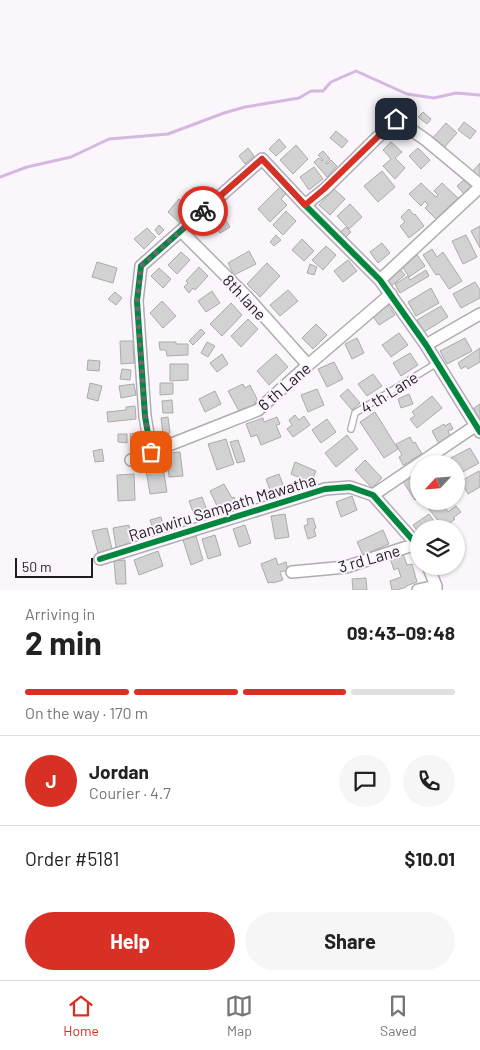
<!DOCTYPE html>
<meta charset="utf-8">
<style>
:root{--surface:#fff;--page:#f6f6f6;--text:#222;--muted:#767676;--line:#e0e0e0;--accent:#d93025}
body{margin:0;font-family:Barlow,sans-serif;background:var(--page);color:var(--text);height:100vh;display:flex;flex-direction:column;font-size:19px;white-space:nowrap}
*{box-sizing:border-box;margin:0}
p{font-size:16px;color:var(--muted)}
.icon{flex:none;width:28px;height:28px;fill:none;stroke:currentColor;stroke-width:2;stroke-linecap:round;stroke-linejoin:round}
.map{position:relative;height:590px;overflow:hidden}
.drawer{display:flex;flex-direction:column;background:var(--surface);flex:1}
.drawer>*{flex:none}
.needle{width:32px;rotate:244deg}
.fabs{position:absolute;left:410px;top:455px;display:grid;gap:10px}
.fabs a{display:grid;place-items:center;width:55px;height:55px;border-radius:50%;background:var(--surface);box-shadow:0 1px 4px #0004;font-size:25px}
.scale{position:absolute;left:15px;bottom:12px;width:78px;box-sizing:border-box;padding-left:5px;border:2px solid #201e22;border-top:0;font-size:14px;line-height:18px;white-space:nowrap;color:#201e22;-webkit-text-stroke:4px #fbf3fe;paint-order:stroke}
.pin{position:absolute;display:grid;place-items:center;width:42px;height:42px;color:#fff;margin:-21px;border-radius:10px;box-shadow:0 2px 8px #0006}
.courier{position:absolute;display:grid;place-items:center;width:50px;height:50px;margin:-25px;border:4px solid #d93025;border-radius:50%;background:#fff;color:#222;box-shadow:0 1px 6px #0007}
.headline em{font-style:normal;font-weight:700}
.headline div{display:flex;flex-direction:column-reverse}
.headline{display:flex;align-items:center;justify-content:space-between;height:85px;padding:0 25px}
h1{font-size:32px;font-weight:700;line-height:38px}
.bar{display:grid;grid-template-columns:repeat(4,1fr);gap:8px 5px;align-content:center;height:60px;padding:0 25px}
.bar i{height:6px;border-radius:4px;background:var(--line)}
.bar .current{background:var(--accent)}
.bar p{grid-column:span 4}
.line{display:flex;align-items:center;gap:12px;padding:0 25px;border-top:1px solid var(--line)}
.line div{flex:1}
.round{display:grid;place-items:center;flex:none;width:52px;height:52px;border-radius:26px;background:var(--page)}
.primary-button{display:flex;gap:10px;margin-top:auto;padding:10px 25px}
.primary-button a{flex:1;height:58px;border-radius:30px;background:var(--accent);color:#fff;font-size:20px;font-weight:700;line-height:58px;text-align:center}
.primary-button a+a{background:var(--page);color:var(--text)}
.menu{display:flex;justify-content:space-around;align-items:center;height:70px;border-top:1px solid var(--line);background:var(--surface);font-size:14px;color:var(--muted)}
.menu a{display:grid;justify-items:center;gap:2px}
.menu .current{color:var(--accent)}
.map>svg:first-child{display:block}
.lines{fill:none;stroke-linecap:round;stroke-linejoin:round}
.stream{stroke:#d4b8e0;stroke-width:3}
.building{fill:#d3d2d2;stroke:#acabab}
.lane-casing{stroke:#b0acb1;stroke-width:8}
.street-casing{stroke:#b0acb1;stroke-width:14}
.lane{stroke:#fefefe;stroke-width:5.5}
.street{stroke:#fefefe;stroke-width:11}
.cycleway-casing{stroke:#fbf3fe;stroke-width:9}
.cycleway{stroke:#00873e;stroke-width:6}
.done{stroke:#6c6a6e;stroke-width:5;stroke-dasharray:0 9}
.route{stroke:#d93025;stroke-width:6}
.labels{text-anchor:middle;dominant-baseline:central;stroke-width:4;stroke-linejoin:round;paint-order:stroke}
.street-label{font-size:16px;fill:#201e22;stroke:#fbf3fe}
</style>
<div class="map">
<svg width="480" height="590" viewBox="0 0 480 590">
<rect width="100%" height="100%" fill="#faf6fb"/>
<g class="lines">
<path class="stream" d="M0,177L27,167L71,157L109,139L168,134L224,113L245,107L299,98L311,91H323L331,82L356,71L407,94L434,98L456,93L480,95"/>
</g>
<path class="building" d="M407,107L417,115L412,121L402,113Z
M423,112L431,119L427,124L418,117Z
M464,122L476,131L470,139L458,130Z
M446,123L457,133L442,150L431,140Z
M336,131L348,141L342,148L330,138Z
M279,139L286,147L276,156L269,149Z
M391,142L402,152L395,158L405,168L395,179L383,166L391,159L383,150Z
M296,145L308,159L293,174L280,160Z
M248,148L254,156L245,164L239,156Z
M418,148L430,160L421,169L409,156Z
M323,151L330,159L326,163L327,164L331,160L337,166L327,177L314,162L319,158L322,161L323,160L318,155Z
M480,163V179L472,172Z
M314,167L323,179L309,190L300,177Z
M382,171L395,187L378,202L364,186Z
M467,177L475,186L465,195L457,186Z
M421,183L436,197L438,195L434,191L442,183L458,198L436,219L425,208L428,205L425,201L421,206L409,194Z
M280,187L286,194L281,199L287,205L270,222L258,209Z
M334,189L345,199L330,215L319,205Z
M179,199L191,211L180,223L168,212Z
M350,204L362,217L349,229L337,216Z
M409,209L414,215L415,214L424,226L409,238L400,226L405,222L401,217Z
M220,211L230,227L220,233L216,227L212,230L205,220Z
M286,211L296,221L283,235L273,225Z
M159,225L164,230L159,235L155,230Z
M480,226V248L471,231Z
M346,227L351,232L345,238L339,233Z
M147,228L156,237L144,249L134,239Z
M276,235L281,240L274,246L270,242Z
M466,235L477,257L463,264L452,241Z
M302,239L314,251L304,261L292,250Z
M382,243L390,253L378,263L370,252Z
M326,246L336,255L323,270L312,260Z
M432,249L437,257L443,252L462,281L449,289L439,274L436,275L423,255Z
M249,251L256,264L234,275L228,263Z
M181,252L190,260L177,274L168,265Z
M417,255L425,266L409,277L402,266Z
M348,260L357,271L343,282L334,271Z
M97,262L117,268L113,283L92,277Z
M267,263L280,276L260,297L247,284Z
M310,264L317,267L314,275L307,273Z
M199,267L208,276L195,290L193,288L189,293L184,287L188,283L186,281Z
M159,268L171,279L163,288L151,276Z
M400,269L405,275L391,286L386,280Z
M426,270L429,276L400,293L395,284L408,276L410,280Z
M475,282L480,290V298L461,308L453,294Z
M431,288L439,303L416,316L408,302Z
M288,290L298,301L280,316L270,305Z
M212,291L220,303L206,312L198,301Z
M115,292L122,298L116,305L108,299Z
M162,301L176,316L163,328L150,313Z
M231,303L242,315L222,336L210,324Z
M387,304L395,315L379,325L372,315Z
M441,306L448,317L424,332L417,320Z
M248,319L258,329L241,347L231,336Z
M316,324L327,335L313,349L302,338Z
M201,329L205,333L193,345L189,341Z
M399,333L408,345L391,357L382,345Z
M357,338L364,353L352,359L345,344Z
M465,338L472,351L447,364L440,351Z
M120,341H133L134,363L121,364Z
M159,342H176V344H188V355L167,356L166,350H160Z
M207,342L215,346L208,357L201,353Z
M480,348V362L468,369L466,366L461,369L458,363Z
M410,353L418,365L401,376L393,363Z
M222,354L228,364L217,372L210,363Z
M276,354L288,367L269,385L257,371Z
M88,360L100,361L99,371L87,370Z
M334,362L343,379L327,387L318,369Z
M170,364H188V380L170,381Z
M122,369L131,370L130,380L120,379Z
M373,374L382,386L367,396L358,384Z
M90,383L102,386L98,401L87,398Z
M160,383H173V394L160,395Z
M134,384L136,395L121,398L119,386Z
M243,384L245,388L250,385L257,399L254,405L240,413L228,391Z
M317,389L324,405L308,412L301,395Z
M348,389L360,403L352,410L340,396Z
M215,391L221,404L205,412L199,399Z
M409,394L413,404L401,408L398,399Z
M432,396L442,408L417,428L410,419L415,416L412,412Z
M172,400L173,413H163L162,401Z
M480,404V418L479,419L474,408Z
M135,406L136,419L108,422L107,412L126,410V407Z
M375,412L398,449L384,458L360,422Z
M295,415L299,420L304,416L310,425L293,437L287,429L292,425L289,420Z
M168,417L170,433L163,434L161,418Z
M277,417L280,424L276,425L281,437L261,445L257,435L251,437L246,424L263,418L264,422Z
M327,419L336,432L321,443L312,430Z
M450,423L453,429L448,431L452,439L440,446L432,431L444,424L445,426Z
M140,432L142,442L131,444L130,434Z
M118,434H127V443L118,442Z
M347,435L358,449L336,467L325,453Z
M410,437L413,443L415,442L422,454L411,460L412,461L403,465L399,457L402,455L396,444Z
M226,439L234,464L217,470L208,444Z
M238,440L245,461L237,463L230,442Z
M470,448L479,463L459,474L456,468V464H454L451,458Z
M102,449L104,461L95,462L93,451Z
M180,452L183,476L169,477L167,453Z
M365,460L382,478L372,488L355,470Z
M295,462L316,471L311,483L291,474Z
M163,468L167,492L150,494L146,470Z
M479,471L480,473V487L468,494L461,481Z
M413,473L419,483V498L415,500L402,480Z
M134,474L135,500L118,501L117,475Z
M279,474L286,493L273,498L266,479Z
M224,484L232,498L234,497L238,505L231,508L229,505L219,510L210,491Z
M352,496L357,510L341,517L336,502Z
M202,497L209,516L196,520L189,501Z
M436,501H440L448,512L456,506L461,512L453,518L455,519L444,528L428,508Z
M285,514L289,537L275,539L271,516Z
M429,514L436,524L429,529H419V533L413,525Z
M161,517L165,532L155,535L150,520Z
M313,518L316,528L314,529L316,536L308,539L304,526L308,524L307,519Z
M129,525L132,544L116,547L113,528Z
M245,525L251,543L239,547L233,529Z
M107,528L112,549L98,553L92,531Z
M383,530L389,544L363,555L357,542Z
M215,535L221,555L208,559L202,539Z
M196,536L203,560L191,565L183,540Z
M158,551L163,566L139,575L134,560Z
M403,554L407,565L412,564L417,582L406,586V587L397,590H392L390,581L401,577L398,568L394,570L390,558Z
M276,558L278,565L286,562L288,570L280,572L283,580L273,583V582L268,583L261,564Z
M125,560L126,584H116L114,561Z
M366,578L367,590H353L352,579Z"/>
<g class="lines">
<defs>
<path id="lane" d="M351,429L355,413L437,363"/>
<path id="street" d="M305,205L325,189L396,119L426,140L480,185
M181,231L247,297L308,365
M380,280L480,187
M426,345L480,314
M151,452L145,416L137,301L141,266L262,159L305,205L380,280L426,345L480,432
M131,460L258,410L308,365L391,294
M373,495L475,426
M100,559L325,489L350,487L373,495L419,547
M428,566L436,586V590
M292,572L346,567L416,544
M418,590L436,586"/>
</defs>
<use href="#lane" class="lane-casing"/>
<use href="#street" class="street-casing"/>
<use href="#lane" class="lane"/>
<use href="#street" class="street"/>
<defs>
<path id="cycleway" d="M151,452L145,416L137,301L141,266L262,159L305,205L380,280L426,345L480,432
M100,559L325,489L350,487L373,495L419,547"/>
</defs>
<use href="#cycleway" class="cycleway-casing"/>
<use href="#cycleway" class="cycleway"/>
</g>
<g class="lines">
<path class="done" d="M151,452L145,416L137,302L141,266L203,211"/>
<path class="route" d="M203,211L262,159L305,205L324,189L396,119"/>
</g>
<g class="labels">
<g class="street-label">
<text transform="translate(245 297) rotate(47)">8th lane</text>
<text transform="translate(284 386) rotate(-41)">6 th Lane</text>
<text transform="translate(389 392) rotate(-32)">4 th Lane</text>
<text transform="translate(222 507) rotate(-17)">Ranawiru Sampath Mawatha</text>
<text transform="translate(369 558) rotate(-16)">3 rd Lane</text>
</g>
</g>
</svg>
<div class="fabs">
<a><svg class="needle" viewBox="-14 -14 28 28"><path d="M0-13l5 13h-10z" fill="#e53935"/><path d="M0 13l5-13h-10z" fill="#767676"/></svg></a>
<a><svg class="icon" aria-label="layers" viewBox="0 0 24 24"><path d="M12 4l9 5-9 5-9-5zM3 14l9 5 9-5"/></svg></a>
</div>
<div class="scale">50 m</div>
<div class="pin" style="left:151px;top:452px;background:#ea580c"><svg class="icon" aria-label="bag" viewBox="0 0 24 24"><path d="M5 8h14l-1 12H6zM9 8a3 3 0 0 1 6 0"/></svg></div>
<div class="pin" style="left:396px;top:119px;background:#1f2937"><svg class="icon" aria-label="home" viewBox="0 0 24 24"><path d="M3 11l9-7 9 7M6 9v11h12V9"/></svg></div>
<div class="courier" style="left:203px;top:211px"><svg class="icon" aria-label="bike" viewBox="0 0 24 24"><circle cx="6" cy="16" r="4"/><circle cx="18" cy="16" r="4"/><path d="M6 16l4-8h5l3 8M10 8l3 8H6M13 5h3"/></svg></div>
</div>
<section class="drawer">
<div class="headline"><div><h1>2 min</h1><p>Arriving in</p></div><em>09:43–09:48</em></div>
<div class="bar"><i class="current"></i><i class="current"></i><i class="current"></i><i></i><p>On the way · 170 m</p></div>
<div class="line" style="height:90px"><b class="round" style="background:var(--accent);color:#fff">J</b><div><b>Jordan</b><p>Courier · 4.7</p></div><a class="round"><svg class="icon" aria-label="chat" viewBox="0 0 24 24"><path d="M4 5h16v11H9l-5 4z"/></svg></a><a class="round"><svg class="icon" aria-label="phone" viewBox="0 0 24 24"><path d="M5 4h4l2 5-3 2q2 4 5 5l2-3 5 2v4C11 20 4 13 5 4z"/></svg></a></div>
<div class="line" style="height:65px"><div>Order #5181</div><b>$10.01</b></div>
<div class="primary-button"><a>Help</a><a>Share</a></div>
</section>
<nav class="menu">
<a class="current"><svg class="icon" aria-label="home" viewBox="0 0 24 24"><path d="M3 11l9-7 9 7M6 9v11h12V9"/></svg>Home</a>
<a><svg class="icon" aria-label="map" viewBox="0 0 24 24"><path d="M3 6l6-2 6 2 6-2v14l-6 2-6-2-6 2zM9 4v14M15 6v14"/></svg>Map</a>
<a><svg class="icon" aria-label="saved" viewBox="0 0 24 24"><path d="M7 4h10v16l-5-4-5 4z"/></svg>Saved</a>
</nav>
